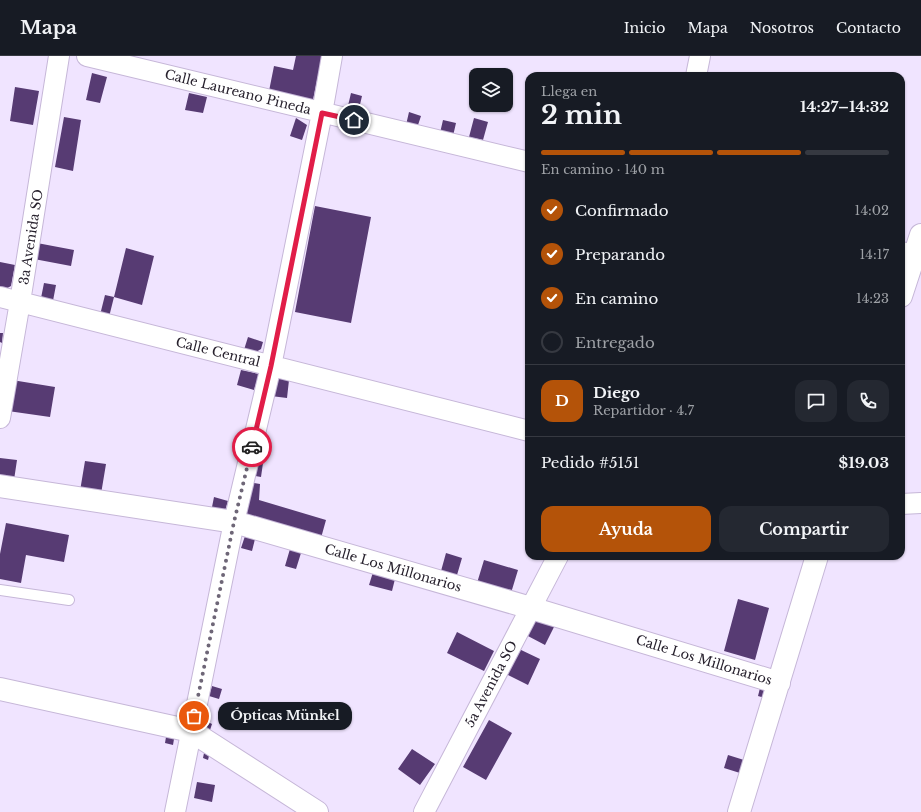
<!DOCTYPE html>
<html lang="es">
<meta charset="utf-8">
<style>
:root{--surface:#171b24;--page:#242831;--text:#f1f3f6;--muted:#9ea1a6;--line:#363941;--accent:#b45309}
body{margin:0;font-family:"Libre Baskerville",serif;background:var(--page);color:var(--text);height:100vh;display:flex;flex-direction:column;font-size:15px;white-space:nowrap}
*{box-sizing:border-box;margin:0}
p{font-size:13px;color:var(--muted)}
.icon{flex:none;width:22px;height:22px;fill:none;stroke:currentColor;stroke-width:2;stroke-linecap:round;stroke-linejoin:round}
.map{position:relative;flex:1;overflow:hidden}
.side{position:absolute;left:525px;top:16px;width:380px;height:488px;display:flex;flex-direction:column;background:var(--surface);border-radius:12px;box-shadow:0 1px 3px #0004}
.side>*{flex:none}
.tools{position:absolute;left:469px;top:12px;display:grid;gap:8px}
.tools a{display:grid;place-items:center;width:44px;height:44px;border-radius:8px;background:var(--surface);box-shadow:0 1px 3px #0004;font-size:20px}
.pin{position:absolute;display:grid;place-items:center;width:34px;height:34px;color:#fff;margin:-17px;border:2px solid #fff;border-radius:50%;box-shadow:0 1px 4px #0007}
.courier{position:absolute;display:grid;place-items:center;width:40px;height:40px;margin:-20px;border:3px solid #e11d48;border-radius:50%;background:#fff;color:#222;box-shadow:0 1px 5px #0007}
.bubble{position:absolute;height:28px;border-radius:12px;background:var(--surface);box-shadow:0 1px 3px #0004;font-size:13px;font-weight:800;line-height:28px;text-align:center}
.headline em{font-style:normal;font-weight:800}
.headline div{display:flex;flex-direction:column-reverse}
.headline{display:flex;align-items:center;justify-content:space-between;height:68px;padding:0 16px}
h1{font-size:26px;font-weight:800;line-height:30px}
.bar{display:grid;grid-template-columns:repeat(4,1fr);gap:6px 4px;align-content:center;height:48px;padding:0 16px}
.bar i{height:5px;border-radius:3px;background:var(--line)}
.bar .selected{background:var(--accent)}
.bar p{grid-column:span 4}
.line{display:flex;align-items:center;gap:10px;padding:0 16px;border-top:1px solid var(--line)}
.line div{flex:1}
.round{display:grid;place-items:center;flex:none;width:42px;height:42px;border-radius:12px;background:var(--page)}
ol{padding:0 16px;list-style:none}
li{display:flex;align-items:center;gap:12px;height:44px}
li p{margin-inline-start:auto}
li .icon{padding:4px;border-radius:50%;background:var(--accent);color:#fff;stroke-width:4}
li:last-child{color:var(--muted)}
li i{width:22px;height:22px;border:2px solid var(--line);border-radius:50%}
.button{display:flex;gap:8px;margin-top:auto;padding:8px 16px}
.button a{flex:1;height:46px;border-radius:12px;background:var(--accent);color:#fff;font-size:16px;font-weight:800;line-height:46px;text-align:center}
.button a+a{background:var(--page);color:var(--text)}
header{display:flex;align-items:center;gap:24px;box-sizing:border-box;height:56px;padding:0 20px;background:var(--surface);border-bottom:1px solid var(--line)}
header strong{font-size:19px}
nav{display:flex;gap:22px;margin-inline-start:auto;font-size:14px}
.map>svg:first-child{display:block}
.building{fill:#573b73}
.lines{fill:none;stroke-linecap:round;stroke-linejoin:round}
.lane-casing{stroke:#c6b7d8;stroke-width:12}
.street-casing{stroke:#c6b7d8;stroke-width:22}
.secondary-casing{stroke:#c6b7d8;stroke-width:24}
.lane{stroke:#fff;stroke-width:10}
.street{stroke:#fff;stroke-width:20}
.secondary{stroke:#fff;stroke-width:22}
.done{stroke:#6e6677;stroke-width:4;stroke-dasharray:0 7.2}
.route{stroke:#e11d48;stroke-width:5}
.labels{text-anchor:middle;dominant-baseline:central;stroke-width:4;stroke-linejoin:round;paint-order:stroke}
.street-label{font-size:13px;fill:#28222e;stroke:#fff}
</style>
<header>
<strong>Mapa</strong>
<nav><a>Inicio</a><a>Mapa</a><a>Nosotros</a><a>Contacto</a></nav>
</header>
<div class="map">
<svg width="921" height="756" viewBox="0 0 921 756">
<rect width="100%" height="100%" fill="#f0e4ff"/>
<path class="building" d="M296,0H322L312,49L268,40L274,10L293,14Z
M92,17L107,21L100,47L86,44Z
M15,31L39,35L33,69L10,65Z
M189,37L207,41L203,57L185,54Z
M351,37L362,40L358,57L347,54Z
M409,56L421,60L417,72L406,69Z
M64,61L81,64L73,115L55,111Z
M296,62L307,69L302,84L290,80Z
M474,62L488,66L483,84L469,81Z
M443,64L456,67L453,80L440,77Z
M315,150L371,161L351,267L295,256Z
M37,187L74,194L71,210L34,203Z
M126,192L154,200L142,249L114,241L109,261L100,259L105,239L114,241Z
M0,206L15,209L11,230L2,235L0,234Z
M44,227L56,229L52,250L40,247Z
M0,277H3L2,287L0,286Z
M248,281L263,286L261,293L251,299L243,297Z
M241,314L259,318L254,334L237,329Z
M274,322L289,324L287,342L271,340Z
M12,324L55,331L50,361L8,355Z
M0,402L17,404L14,424L0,422Z
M85,405L106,408L101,438L80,435Z
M252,405L263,407L261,421L249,419Z
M248,426L260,428L259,444L326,464L321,482L242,459Z
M214,441L228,445L225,455L212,451Z
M6,467L69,479L64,506L26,499L21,527L0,523V498Z
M245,480L255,483L252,495L241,492Z
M290,493L301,497L296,513L285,510Z
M446,497L462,502L457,519L441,515Z
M484,504L518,514L511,537L477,527Z
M374,513L396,519L392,535L369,529Z
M738,543L769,552L755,604L724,595Z
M535,561L554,571L545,589L526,579Z
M457,576L494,595L484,615L447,597Z
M519,593L540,603L528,629L506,618Z
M761,628L773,631L769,643L758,640Z
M212,630L222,633L219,643L209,640Z
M206,661L209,662L208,666L212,668L210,674L202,671Z
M489,664L512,677L486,724L463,711Z
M166,681L174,683L173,689L165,687Z
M412,693L435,708L420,729L398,713Z
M204,697L209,700L208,704L203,702Z
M728,699L744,704L740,717L724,712Z
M197,726L215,729L212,746L194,742Z"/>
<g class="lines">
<defs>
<path id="lane" d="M0,534L69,544"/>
<path id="street" d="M87,0L529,106
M696,20L700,0
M901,196L921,201
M0,241L529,375
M0,362L20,246L59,0
M901,448L921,447
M175,756L234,466L271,310L322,57L332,0
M424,756L558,500"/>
<path id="secondary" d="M901,240L921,179
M0,430L234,466L531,552L779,627
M0,633L191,675L317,756
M739,756L817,500"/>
</defs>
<use href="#lane" class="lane-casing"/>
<use href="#street" class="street-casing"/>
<use href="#secondary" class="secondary-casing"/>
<use href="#lane" class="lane"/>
<use href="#street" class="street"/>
<use href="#secondary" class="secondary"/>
</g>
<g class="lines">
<path class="done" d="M194,660L234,466L252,391"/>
<path class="route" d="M252,391L271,310L322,57L354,64"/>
</g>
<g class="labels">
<g class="street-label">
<text transform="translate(238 36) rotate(14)">Calle Laureano Pineda</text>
<text transform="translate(31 181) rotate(-81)">3a Avenida SO</text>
<text transform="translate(218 296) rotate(14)">Calle Central</text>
<text transform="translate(393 512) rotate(16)">Calle Los Millonarios</text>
<text transform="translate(704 604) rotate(17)">Calle Los Millonarios</text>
<text transform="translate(491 628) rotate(-62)">5a Avenida SO</text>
</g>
</g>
</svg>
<div class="tools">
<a><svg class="icon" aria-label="layers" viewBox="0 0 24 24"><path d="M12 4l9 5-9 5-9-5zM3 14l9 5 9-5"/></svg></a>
</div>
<div class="pin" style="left:194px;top:660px;background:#ea580c"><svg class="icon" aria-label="bag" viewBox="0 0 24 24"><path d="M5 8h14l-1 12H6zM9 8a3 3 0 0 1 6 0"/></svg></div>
<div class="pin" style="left:354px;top:64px;background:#1f2937"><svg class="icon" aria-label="home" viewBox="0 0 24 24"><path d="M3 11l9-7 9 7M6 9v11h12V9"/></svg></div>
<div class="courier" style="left:252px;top:391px"><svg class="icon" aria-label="car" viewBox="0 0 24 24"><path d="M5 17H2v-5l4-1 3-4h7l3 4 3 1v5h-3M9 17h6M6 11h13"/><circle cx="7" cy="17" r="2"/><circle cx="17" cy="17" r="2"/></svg></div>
<div class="bubble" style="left:218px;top:646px;width:134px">Ópticas Münkel</div>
<section class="side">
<div class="headline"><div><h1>2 min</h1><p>Llega en</p></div><em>14:27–14:32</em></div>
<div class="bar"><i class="selected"></i><i class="selected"></i><i class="selected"></i><i></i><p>En camino · 140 m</p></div>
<ol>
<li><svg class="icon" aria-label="check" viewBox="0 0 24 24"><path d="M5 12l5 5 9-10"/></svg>Confirmado<p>14:02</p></li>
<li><svg class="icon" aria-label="check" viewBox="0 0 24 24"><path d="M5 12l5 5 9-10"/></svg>Preparando<p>14:17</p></li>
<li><svg class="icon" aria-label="check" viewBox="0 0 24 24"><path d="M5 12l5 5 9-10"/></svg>En camino<p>14:23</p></li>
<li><i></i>Entregado</li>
</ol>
<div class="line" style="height:72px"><b class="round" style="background:var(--accent);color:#fff">D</b><div><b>Diego</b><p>Repartidor · 4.7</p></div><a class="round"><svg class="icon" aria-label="chat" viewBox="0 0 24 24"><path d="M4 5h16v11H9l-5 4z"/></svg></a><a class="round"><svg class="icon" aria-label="phone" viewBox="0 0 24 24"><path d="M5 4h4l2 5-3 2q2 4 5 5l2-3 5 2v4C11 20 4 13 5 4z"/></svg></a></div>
<div class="line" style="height:52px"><div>Pedido #5151</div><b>$19.03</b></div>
<div class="button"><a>Ayuda</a><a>Compartir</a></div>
</section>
</div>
